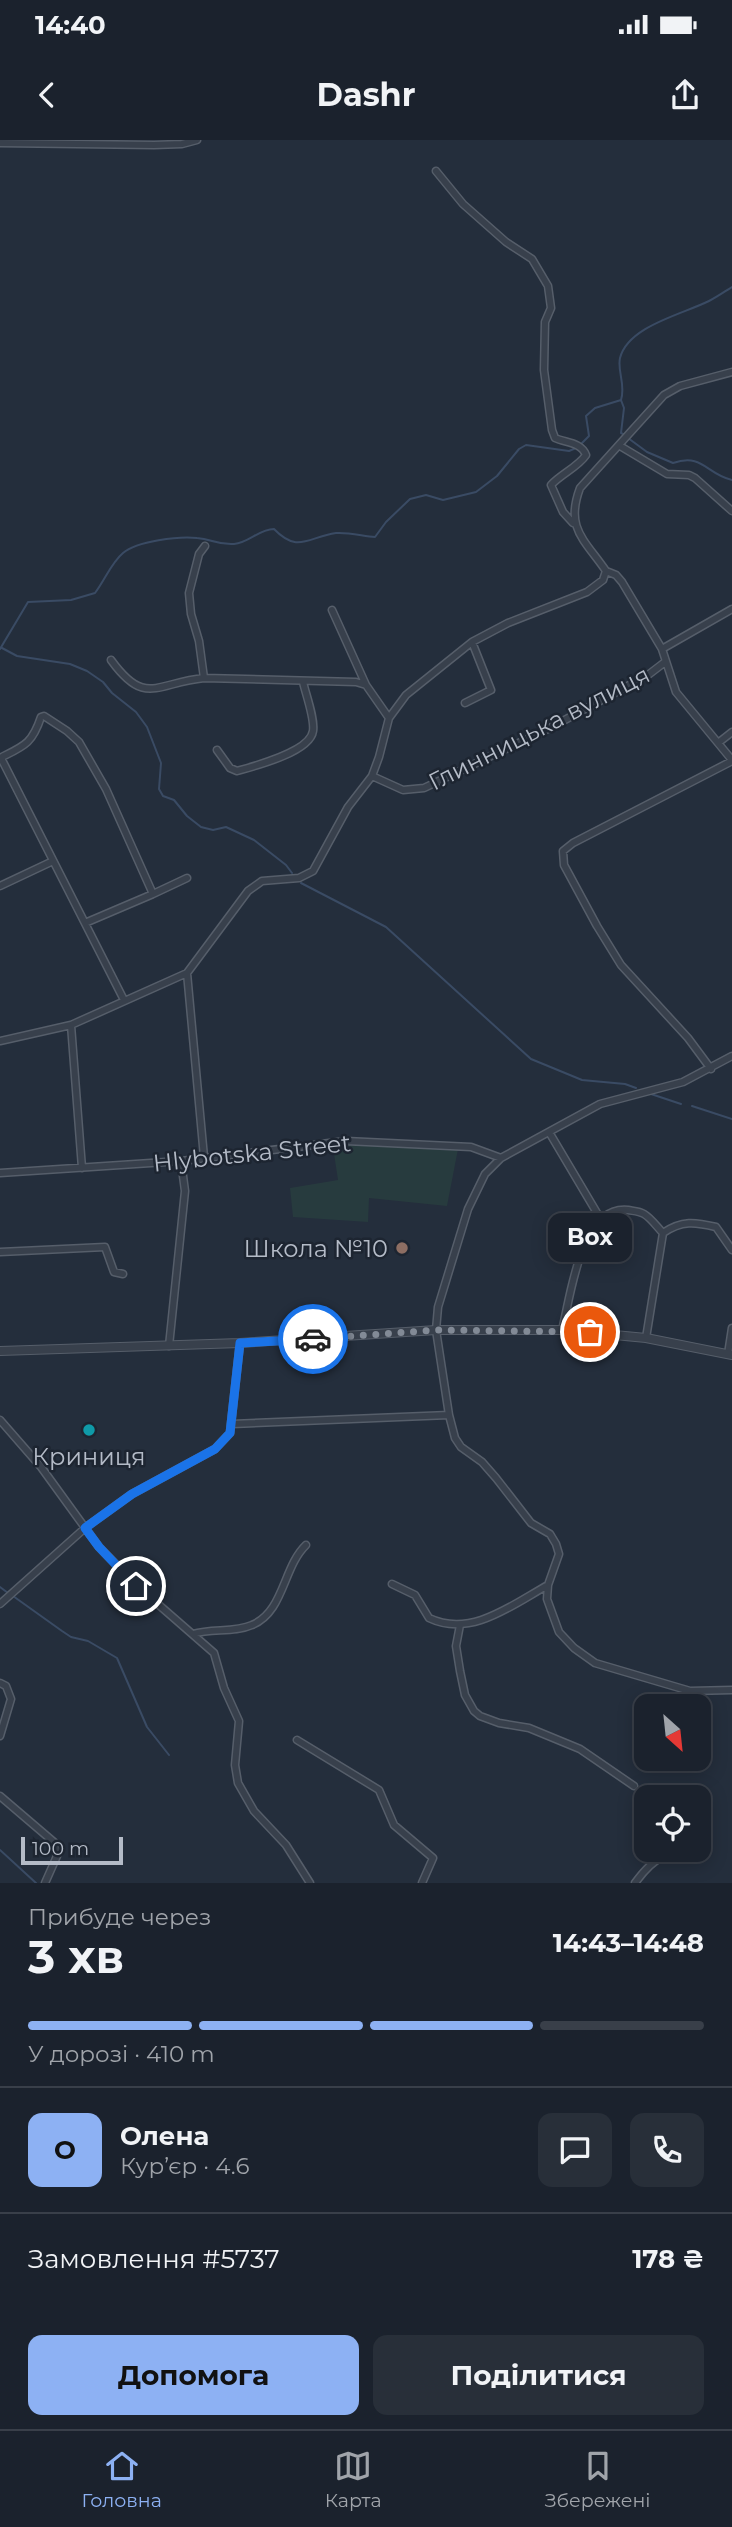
<!DOCTYPE html>
<html lang="uk">
<meta charset="utf-8">
<style>
:root{--surface:#1b222d;--page:#282f39;--text:#f1f3f6;--muted:#a0a4aa;--line:#393f49;--accent:#8db1f3}
body{margin:0;font-family:Montserrat,sans-serif;background:var(--page);color:var(--text);height:100vh;display:flex;flex-direction:column;font-size:26px;white-space:nowrap}
*{box-sizing:border-box;margin:0}
p{font-size:23px;color:var(--muted)}
.icon{flex:none;width:38px;height:38px;fill:none;stroke:currentColor;stroke-width:2;stroke-linecap:round;stroke-linejoin:round}
.map{position:relative;height:1743px;overflow:hidden}
.details{display:flex;flex-direction:column;background:var(--surface);flex:1}
.details>*{flex:none}
.needle{width:46px;rotate:153deg}
.fabs{position:absolute;left:634px;top:1554px;display:grid;gap:14px}
.fabs a{display:grid;place-items:center;width:77px;height:77px;border-radius:14px;background:var(--surface);box-shadow:0 4px 18px #0003,0 0 0 2px var(--line);font-size:35px}
.scale{position:absolute;left:21px;bottom:18px;width:102px;box-sizing:border-box;padding-left:7px;border:4px solid #b4bbc7;border-top:0;font-size:19px;line-height:24px;white-space:nowrap;color:#b4bbc7;-webkit-text-stroke:5px #1d2531;paint-order:stroke}
.pin{position:absolute;display:grid;place-items:center;width:60px;height:60px;color:#fff;margin:-30px;border:4px solid #fff;border-radius:50%;box-shadow:0 2px 7px #0007}
.courier{position:absolute;display:grid;place-items:center;width:70px;height:70px;margin:-35px;border:5px solid #1a73e8;border-radius:50%;background:#fff;color:#222;box-shadow:0 2px 9px #0007}
.bubble{position:absolute;height:49px;border-radius:14px;background:var(--surface);box-shadow:0 4px 18px #0003,0 0 0 2px var(--line);font-size:23px;font-weight:700;line-height:49px;text-align:center}
.summary em{font-style:normal;font-weight:700}
.summary div{display:flex;flex-direction:column-reverse}
.summary{display:flex;align-items:center;justify-content:space-between;height:119px;padding:0 28px}
h1{font-size:46px;font-weight:700;line-height:52px}
.bar{display:grid;grid-template-columns:repeat(4,1fr);gap:10px 7px;align-content:center;height:84px;padding:0 28px}
.bar i{height:9px;border-radius:5px;background:var(--line)}
.bar .current{background:var(--accent)}
.bar p{grid-column:span 4}
.line{display:flex;align-items:center;gap:18px;padding:0 28px;border-top:2px solid var(--line)}
.line div{flex:1}
.round{display:grid;place-items:center;flex:none;width:74px;height:74px;border-radius:14px;background:var(--page)}
.action{display:flex;gap:14px;margin-top:auto;padding:14px 28px}
.action a{flex:1;height:80px;border-radius:14px;background:var(--accent);color:#111;font-size:28px;font-weight:700;line-height:80px;text-align:center}
.action a+a{background:var(--page);color:var(--text)}
.status{display:flex;justify-content:space-between;align-items:center;height:49px;padding:0 35px;background:var(--surface);direction:ltr}
.status svg{height:19px;fill:currentColor}
header{display:flex;justify-content:space-between;align-items:center;height:91px;padding:0 28px;background:var(--surface);font-size:32px;font-weight:700}
.dock{display:flex;justify-content:space-around;align-items:center;height:98px;border-top:2px solid var(--line);background:var(--surface);font-size:19px;color:var(--muted)}
.dock a{display:grid;justify-items:center;gap:4px}
.dock .current{color:var(--accent)}
.map>svg:first-child{display:block}
.green{fill:#273b3e}
.lines{fill:none;stroke-linecap:round;stroke-linejoin:round}
.stream{stroke:#3a4b64;stroke-width:2}
.minor-casing{stroke:#565e6a;stroke-width:9}
.tertiary-casing{stroke:#565e6a;stroke-width:10}
.minor{stroke:#38404c;stroke-width:6}
.tertiary{stroke:#38404c;stroke-width:8}
.done{stroke:#828a96;stroke-width:7;stroke-dasharray:0 12.6}
.route{stroke:#1a73e8;stroke-width:9}
.education-dot{fill:#8d6e63;stroke:#1d2531;stroke-width:2.5}
.culture-dot{fill:#0f9aa8;stroke:#1d2531;stroke-width:2.5}
.labels{text-anchor:middle;dominant-baseline:central;stroke-width:5;stroke-linejoin:round;paint-order:stroke}
.street-label{font-size:24px;fill:#b4bbc7;stroke:#1d2531}
.poi-label{font-size:24px;fill:#b4bbc7;stroke:#1d2531;text-anchor:end}
</style>
<div class="status"><b>14:40</b><svg viewBox="0 0 49 12"><path d="M0 12V9h3v3zM5 12V6h3v6zM10 12V3h3v9zM15 12V0h3v12zM26 1h20v11H26zM47 4h2v5h-2z"/></svg></div>
<header><svg class="icon" aria-label="back" viewBox="0 0 24 24"><path d="M15 5l-7 7 7 7"/></svg>Dashr<svg class="icon" aria-label="share" viewBox="0 0 24 24"><path d="M12 15V3M7 8l5-5 5 5M5 13v7h14v-7"/></svg></header>
<div class="map">
<svg width="732" height="1743" viewBox="0 0 732 1743">
<rect width="100%" height="100%" fill="#242e3c"/>
<path class="green" d="M346,1004L458,1009L447,1066L369,1058L368,1082L293,1077L290,1048L338,1040L333,1007Z"/>
<g class="lines">
<path class="stream" d="M621,260L624,268L621,293L623,294
M628,298L647,312L673,323C703,313 706,334 732,340
M580,305L589,296L586,276L595,268L621,260C626,244 617,232 620,218C628,186 683,174 709,161C717,157 724,152 732,147
M2,508L17,516L70,524L87,531L103,542L112,553L136,572L147,587L161,623L159,649L163,656L174,660L187,676L201,687L213,690L226,687L254,700L286,725L292,733
M0,509L28,462L71,460L95,453C105,440 111,423 123,413C137,401 179,396 197,398C212,399 216,405 234,404C249,403 259,389 274,389C298,414 308,397 336,393C348,392 363,396 375,397L386,382L410,359L426,355L443,360L476,352L497,336L519,309L526,305L569,311L576,308
M301,743L386,787L531,919L582,940L625,944L636,948
M651,954L681,964
M692,966L732,979
M0,1447L8,1453
M13,1456L62,1491L71,1497L88,1501L117,1518L147,1587L169,1615
M0,1710L36,1743"/>
<defs>
<path id="minor" d="M0,3L154,5L182,4L197,0
M436,31L463,64L506,102L532,119L548,146L551,168L545,182L544,230L552,290L555,298C566,303 581,302 586,315C578,327 561,334 551,345L563,372L573,383
M620,306L667,334L689,335L695,338L732,371
M606,431L616,435L622,442L662,509L676,552L732,620
M332,470L366,545L389,578
M662,509L732,469
M111,520C145,567 156,543 204,538L356,542L366,545
M204,538L199,501L191,474L189,453L199,414L205,406
M465,563L491,550L472,502
M718,603L732,592
M217,610L230,628L237,631C255,626 310,612 313,591C315,579 306,555 303,542
M0,618C24,606 32,604 41,577L44,576L67,591L79,602L106,649L153,754L85,783
M1,618L124,860
M372,636L403,650L424,648L548,589L648,535L665,522
M0,746L53,721
M153,754L187,738
M187,833L204,1017
M71,885L82,1028
M0,901L71,885L187,833L248,751L262,741L299,738L313,731L348,667L372,636L379,617L389,578L406,555L472,502L508,483L587,452L603,440L606,431C584,399 565,388 580,348L664,255L680,246L732,232
M732,916L683,942L600,964L501,1018L485,1034L468,1069L438,1167L436,1190L449,1275L455,1298L461,1307L482,1322L496,1338L531,1383L550,1394L556,1404L559,1414L548,1445L547,1459L559,1492L574,1508L595,1523L690,1551L732,1550
M711,929L688,898L621,825L597,786L564,725L563,711L573,703L732,621
M549,992L600,1078
M0,1033L181,1021L346,1001L471,1007L501,1018
M0,1112L105,1107L114,1132L123,1134
M562,1190C571,1156 580,1065 628,1070C633,1071 639,1071 644,1074C651,1078 657,1087 663,1093
M646,1198L663,1093C682,1080 695,1082 716,1087L732,1110
M169,1206L185,1051L181,1021
M728,1214L732,1188
M0,1280L41,1327L99,1407L136,1445L214,1513L224,1548L239,1581L235,1625L238,1643L254,1671L286,1705L310,1743
M232,1284L449,1275
M392,1444L415,1455L429,1478C471,1498 512,1465 548,1445
M0,1464L85,1388L132,1354L215,1309L230,1293L240,1203
M460,1485L456,1506L460,1531L465,1555L474,1571L480,1576L499,1583L529,1588L580,1609L634,1646
M193,1494C212,1488 234,1493 252,1485C284,1472 283,1427 306,1405
M0,1543L6,1546L11,1559L0,1596
M297,1600L379,1650L394,1685L433,1718L422,1743
M0,1656L55,1703L57,1716L45,1743
M635,1743C654,1717 668,1708 700,1717"/>
<path id="tertiary" d="M0,1211L240,1203L436,1190H562L646,1198L732,1215"/>
</defs>
<use href="#minor" class="minor-casing"/>
<use href="#tertiary" class="tertiary-casing"/>
<use href="#minor" class="minor"/>
<use href="#tertiary" class="tertiary"/>
</g>
<g class="lines">
<path class="done" d="M313,1199L436,1190L590,1192"/>
<path class="route" d="M136,1446L99,1407L85,1388L132,1354L215,1309L230,1293L240,1203L313,1199"/>
</g>
<circle class="education-dot" cx="402" cy="1108" r="7"/>
<circle class="culture-dot" cx="89" cy="1290" r="7"/>
<g class="labels">
<g class="street-label">
<text transform="translate(539 588) rotate(-27)">Глинницька вулиця</text>
<text transform="translate(252 1013) rotate(-6)">Hlybotska Street</text>
</g>
<g class="poi-label">
<text x="388" y="1108">Школа №10</text>
<text x="89" y="1316" text-anchor="middle">Криниця</text>
</g>
</g>
</svg>
<div class="fabs">
<a><svg class="needle" viewBox="-14 -14 28 28"><path d="M0-13l5 13h-10z" fill="#e53935"/><path d="M0 13l5-13h-10z" fill="#a0a4aa"/></svg></a>
<a><svg class="icon" aria-label="locate" viewBox="0 0 24 24"><circle cx="12" cy="12" r="6"/><path d="M12 2v4M12 18v4M2 12h4M18 12h4"/></svg></a>
</div>
<div class="scale">100 m</div>
<div class="pin" style="left:590px;top:1192px;background:#ea580c"><svg class="icon" aria-label="bag" viewBox="0 0 24 24"><path d="M5 8h14l-1 12H6zM9 8a3 3 0 0 1 6 0"/></svg></div>
<div class="pin" style="left:136px;top:1446px;background:#1f2937"><svg class="icon" aria-label="home" viewBox="0 0 24 24"><path d="M3 11l9-7 9 7M6 9v11h12V9"/></svg></div>
<div class="courier" style="left:313px;top:1199px"><svg class="icon" aria-label="car" viewBox="0 0 24 24"><path d="M5 17H2v-5l4-1 3-4h7l3 4 3 1v5h-3M9 17h6M6 11h13"/><circle cx="7" cy="17" r="2"/><circle cx="17" cy="17" r="2"/></svg></div>
<div class="bubble" style="left:548px;top:1073px;width:84px">Box</div>
</div>
<section class="details">
<div class="summary"><div><h1>3 хв</h1><p>Прибуде через</p></div><em>14:43–14:48</em></div>
<div class="bar"><i class="current"></i><i class="current"></i><i class="current"></i><i></i><p>У дорозі · 410 m</p></div>
<div class="line" style="height:126px"><b class="round" style="background:var(--accent);color:#111">О</b><div><b>Олена</b><p>Кур’єр · 4.6</p></div><a class="round"><svg class="icon" aria-label="chat" viewBox="0 0 24 24"><path d="M4 5h16v11H9l-5 4z"/></svg></a><a class="round"><svg class="icon" aria-label="phone" viewBox="0 0 24 24"><path d="M5 4h4l2 5-3 2q2 4 5 5l2-3 5 2v4C11 20 4 13 5 4z"/></svg></a></div>
<div class="line" style="height:91px"><div>Замовлення #5737</div><b>178 ₴</b></div>
<div class="action"><a>Допомога</a><a>Поділитися</a></div>
</section>
<nav class="dock">
<a class="current"><svg class="icon" aria-label="home" viewBox="0 0 24 24"><path d="M3 11l9-7 9 7M6 9v11h12V9"/></svg>Головна</a>
<a><svg class="icon" aria-label="map" viewBox="0 0 24 24"><path d="M3 6l6-2 6 2 6-2v14l-6 2-6-2-6 2zM9 4v14M15 6v14"/></svg>Карта</a>
<a><svg class="icon" aria-label="saved" viewBox="0 0 24 24"><path d="M7 4h10v16l-5-4-5 4z"/></svg>Збережені</a>
</nav>
